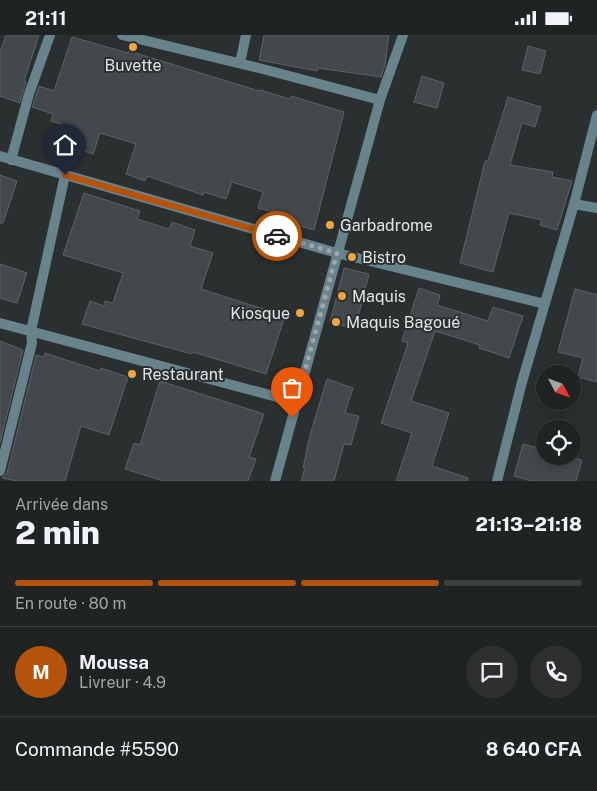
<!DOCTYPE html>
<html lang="fr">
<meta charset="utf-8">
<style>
:root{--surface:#202324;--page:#2d2f31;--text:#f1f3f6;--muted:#a2a4a6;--line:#3d4041;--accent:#b45309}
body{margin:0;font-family:"Public Sans",sans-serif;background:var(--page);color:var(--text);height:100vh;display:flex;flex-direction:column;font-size:19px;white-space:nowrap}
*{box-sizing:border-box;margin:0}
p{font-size:16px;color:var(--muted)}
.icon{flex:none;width:28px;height:28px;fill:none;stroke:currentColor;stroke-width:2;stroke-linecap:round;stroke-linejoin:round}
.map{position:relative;height:446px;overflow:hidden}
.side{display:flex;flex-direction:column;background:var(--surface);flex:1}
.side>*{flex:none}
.needle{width:32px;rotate:131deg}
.fabs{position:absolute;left:536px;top:330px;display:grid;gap:10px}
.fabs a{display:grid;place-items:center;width:45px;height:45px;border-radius:50%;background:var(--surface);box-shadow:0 2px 12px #0003,0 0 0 1px var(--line);font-size:25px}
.pin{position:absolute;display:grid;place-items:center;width:42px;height:42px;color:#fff;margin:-51px -21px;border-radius:50% 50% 50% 0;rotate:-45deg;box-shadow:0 0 5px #0007}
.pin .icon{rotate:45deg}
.courier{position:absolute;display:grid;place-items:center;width:50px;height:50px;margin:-25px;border:4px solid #b45309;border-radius:50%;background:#fff;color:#222;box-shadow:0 1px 6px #0007}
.head em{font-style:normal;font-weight:800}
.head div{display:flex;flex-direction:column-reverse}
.head{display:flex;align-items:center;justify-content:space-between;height:85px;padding:0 15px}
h1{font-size:32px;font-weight:800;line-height:38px}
.bar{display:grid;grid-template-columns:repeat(4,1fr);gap:8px 5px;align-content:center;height:60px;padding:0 15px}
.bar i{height:6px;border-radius:4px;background:var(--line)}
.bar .active{background:var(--accent)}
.bar p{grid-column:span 4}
.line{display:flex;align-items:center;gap:12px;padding:0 15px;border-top:1px solid var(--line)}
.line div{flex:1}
.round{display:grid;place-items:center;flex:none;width:52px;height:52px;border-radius:26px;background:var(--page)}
.status{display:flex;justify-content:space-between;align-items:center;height:35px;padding:0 25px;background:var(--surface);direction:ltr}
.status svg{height:14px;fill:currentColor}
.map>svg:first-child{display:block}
.building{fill:#43494b;stroke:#5d6365}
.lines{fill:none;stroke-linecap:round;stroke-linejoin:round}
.street{stroke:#68838c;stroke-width:10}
.done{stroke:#a1a5a6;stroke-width:5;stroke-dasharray:0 9}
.route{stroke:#b45309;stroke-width:6}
.poi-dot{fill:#f0a63f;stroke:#2a2f30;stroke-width:2}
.labels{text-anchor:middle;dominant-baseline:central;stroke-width:4;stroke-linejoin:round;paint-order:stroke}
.poi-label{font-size:16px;fill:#e1e5e6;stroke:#2a2f30;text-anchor:start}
</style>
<div class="status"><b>21:11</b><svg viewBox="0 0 49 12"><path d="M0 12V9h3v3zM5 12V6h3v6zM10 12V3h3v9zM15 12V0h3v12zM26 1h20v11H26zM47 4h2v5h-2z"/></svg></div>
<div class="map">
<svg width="597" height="446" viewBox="0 0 597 446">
<rect width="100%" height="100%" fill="#2a2f30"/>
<path class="building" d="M6,0H39L24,46L26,47L20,68L0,61V17Z
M264,0H389L385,30L381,42L318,33L317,36L259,25Z
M72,2L128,18L129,16L259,56L260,55L290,64L291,61L344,77L314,195L292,189L293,182L258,173L263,157L232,147L226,164L204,157L203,160L147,141L145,146L126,139L136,109L100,98L93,119L59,108L65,91L51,86L53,79L32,72L39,51L54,56Z
M528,11L546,16L540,39L522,35Z
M422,41L444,48L437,73L414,67Z
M508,62L541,72L535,92L522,88L510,130L553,137L552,142L572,146L557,195L540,190L542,185L509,178L493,237L460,228L485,126H488Z
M0,140L17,146L3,188H0Z
M84,158L140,176L137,184L169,194L172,187L195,195L190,211L213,218L201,254L285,281L266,339L193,317L192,319L82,289L90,266L104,271L105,266L113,268L123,238L63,220Z
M0,229L27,238L17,268L0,263Z
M344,233L369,239L355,294L330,287Z
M419,253L440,260L437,270L488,286L493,272L523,281L509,323L479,313L480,310L435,296L411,366L449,378L432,431L468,443V446H396L412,398L381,388L408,308L402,306Z
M575,254L597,260V347L578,342L583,323L558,317Z
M0,306L23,315L0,408Z
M45,318L100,336L101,333L128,342L109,400L81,391L65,446H17L2,443L7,438L36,320L43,322Z
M327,344L353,353L345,378L359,381L351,410L344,409L334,446H301L305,433H303L310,400Z
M160,346L264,379L249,422L256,424L248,446H164L125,434L134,408L140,410Z
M523,409L545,415V421H568L582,425L576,446H531L514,441Z"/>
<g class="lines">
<path class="street" d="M122,0L259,33L380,65
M240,28L246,0
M597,80L574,169L597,173
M0,121L337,218L545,269
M11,125L29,59L50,0
M0,288L296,367
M0,436L32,308L31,296L65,140
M275,446L380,65L403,0
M497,446L522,347L574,169"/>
</g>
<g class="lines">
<path class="done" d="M277,201L337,218L292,383"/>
<path class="route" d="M65,140L277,201"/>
</g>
<g class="poi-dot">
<circle cx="133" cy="12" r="5"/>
<circle cx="330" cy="190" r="5"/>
<circle cx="352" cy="222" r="5"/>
<circle cx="342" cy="261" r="5"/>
<circle cx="300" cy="278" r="5"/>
<circle cx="336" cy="287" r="5"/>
<circle cx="132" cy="339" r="5"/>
</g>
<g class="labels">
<g class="poi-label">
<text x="133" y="30" text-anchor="middle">Buvette</text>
<text x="340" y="190">Garbadrome</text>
<text x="362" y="222">Bistro</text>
<text x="352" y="261">Maquis</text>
<text x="290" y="278" text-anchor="end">Kiosque</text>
<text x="346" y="287">Maquis Bagoué</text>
<text x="142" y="339">Restaurant</text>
</g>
</g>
</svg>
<div class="fabs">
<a><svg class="needle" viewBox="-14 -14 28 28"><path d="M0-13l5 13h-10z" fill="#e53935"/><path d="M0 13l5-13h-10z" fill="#a2a4a6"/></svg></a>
<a><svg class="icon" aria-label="locate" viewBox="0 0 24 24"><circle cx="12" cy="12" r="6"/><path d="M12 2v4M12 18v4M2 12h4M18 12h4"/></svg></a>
</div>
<div class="pin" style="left:292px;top:383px;background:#ea580c"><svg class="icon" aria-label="bag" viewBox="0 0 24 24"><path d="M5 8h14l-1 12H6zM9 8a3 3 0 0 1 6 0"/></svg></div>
<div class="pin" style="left:65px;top:140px;background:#1f2937"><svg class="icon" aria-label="home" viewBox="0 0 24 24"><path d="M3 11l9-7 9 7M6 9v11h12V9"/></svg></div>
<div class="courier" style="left:277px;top:201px"><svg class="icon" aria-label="car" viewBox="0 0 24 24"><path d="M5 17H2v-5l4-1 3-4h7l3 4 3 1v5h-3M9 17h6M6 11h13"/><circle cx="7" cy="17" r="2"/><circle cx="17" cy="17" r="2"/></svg></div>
</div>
<section class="side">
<div class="head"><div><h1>2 min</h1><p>Arrivée dans</p></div><em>21:13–21:18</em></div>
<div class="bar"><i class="active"></i><i class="active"></i><i class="active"></i><i></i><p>En route · 80 m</p></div>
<div class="line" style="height:90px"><b class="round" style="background:var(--accent);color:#fff">M</b><div><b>Moussa</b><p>Livreur · 4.9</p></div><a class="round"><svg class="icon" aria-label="chat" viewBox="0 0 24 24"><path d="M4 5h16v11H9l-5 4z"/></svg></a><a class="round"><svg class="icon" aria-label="phone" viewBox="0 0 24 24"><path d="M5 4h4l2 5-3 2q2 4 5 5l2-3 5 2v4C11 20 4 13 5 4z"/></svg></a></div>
<div class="line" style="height:65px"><div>Commande #5590</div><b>8 640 CFA</b></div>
</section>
